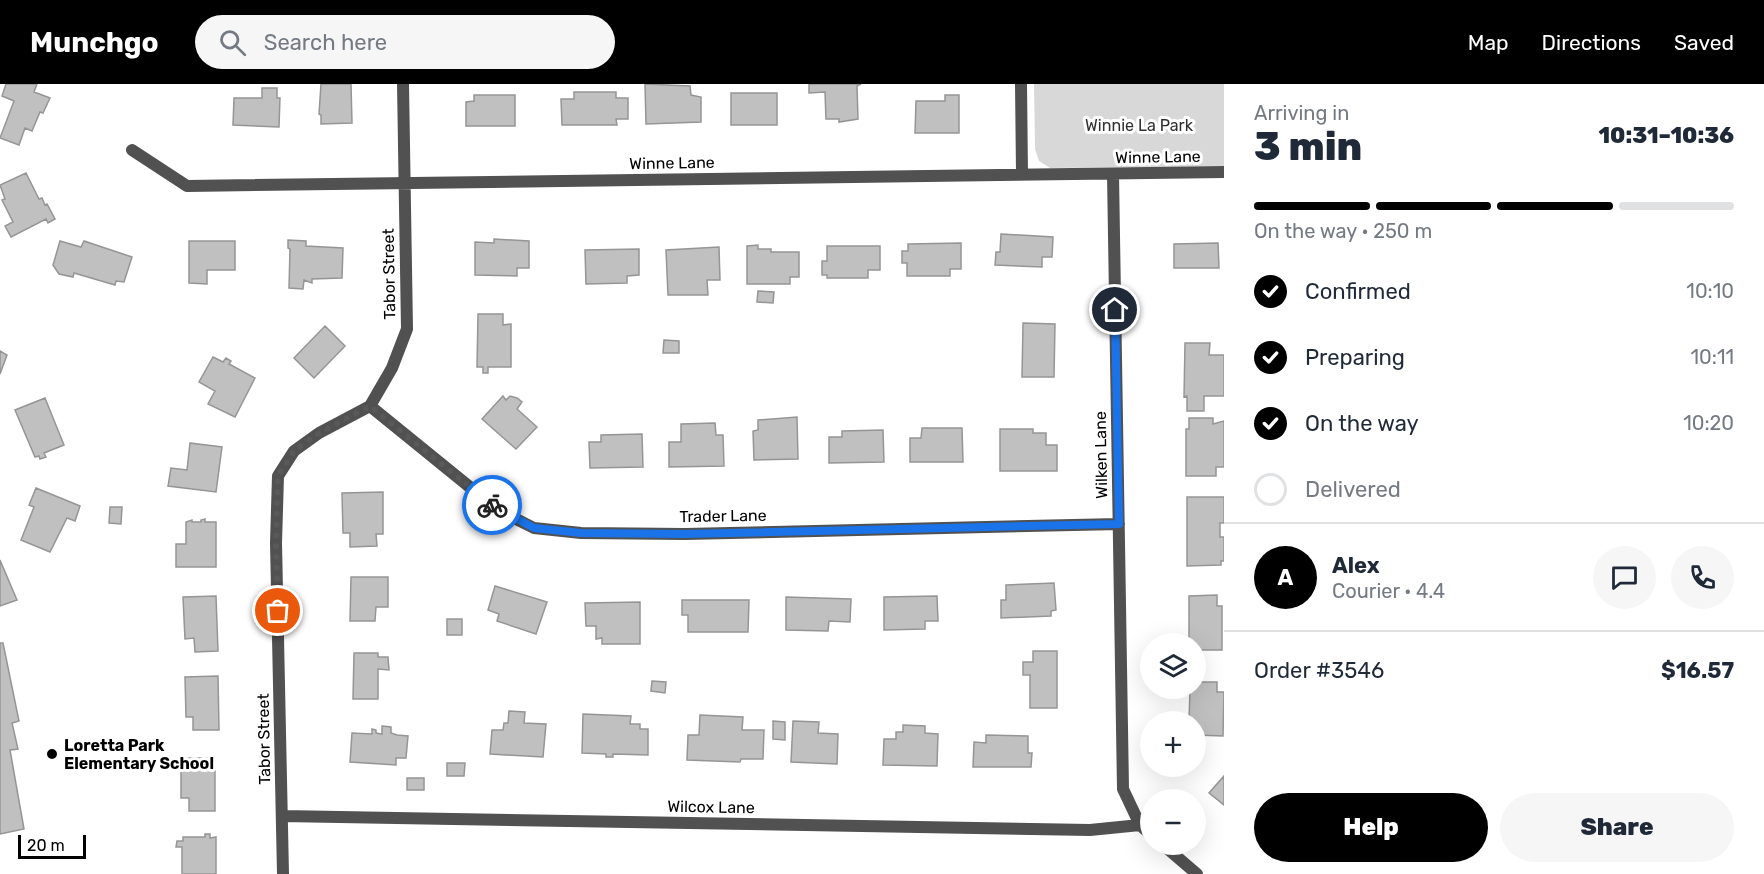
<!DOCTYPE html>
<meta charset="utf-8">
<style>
:root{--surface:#fff;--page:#f6f6f7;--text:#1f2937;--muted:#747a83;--line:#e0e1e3;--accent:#000}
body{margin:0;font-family:Rubik,sans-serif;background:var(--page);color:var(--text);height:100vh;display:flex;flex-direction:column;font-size:22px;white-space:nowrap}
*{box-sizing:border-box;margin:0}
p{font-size:20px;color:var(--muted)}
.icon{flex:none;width:33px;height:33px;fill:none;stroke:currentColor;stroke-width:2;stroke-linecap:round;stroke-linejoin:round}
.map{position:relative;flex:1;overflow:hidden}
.panel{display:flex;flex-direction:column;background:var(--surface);width:540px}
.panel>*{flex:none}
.fabs{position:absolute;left:1140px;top:549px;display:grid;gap:12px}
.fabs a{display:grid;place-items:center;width:66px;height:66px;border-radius:50%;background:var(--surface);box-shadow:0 6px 24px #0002;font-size:30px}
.scale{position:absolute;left:18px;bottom:15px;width:68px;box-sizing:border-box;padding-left:6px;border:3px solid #000;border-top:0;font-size:16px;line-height:21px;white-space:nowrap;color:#000;-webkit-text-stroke:4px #fff;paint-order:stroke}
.pin{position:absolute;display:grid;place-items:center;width:51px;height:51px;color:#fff;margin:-26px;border:3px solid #fff;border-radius:50%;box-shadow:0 2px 6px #0007}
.courier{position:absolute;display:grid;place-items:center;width:60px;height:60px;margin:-30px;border:4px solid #1a73e8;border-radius:50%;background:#fff;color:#222;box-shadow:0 2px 8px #0007}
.headline em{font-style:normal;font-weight:800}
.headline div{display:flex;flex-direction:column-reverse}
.headline{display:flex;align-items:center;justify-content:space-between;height:102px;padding:0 30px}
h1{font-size:39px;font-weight:800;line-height:45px}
.bar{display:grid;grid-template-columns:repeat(4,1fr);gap:9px 6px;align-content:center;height:72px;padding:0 30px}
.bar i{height:8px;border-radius:4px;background:var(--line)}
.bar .on{background:var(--accent)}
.bar p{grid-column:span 4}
.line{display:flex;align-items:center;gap:15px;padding:0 30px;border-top:2px solid var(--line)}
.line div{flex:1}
.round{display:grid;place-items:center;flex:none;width:63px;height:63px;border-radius:32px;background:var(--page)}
ol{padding:0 30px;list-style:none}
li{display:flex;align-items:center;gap:18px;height:66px}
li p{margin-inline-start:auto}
li .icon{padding:6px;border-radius:50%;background:var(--accent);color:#fff;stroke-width:4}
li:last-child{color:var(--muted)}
li i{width:33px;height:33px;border:3px solid var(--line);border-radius:50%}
.action{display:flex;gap:12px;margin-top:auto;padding:12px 30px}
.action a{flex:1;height:69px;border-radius:36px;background:var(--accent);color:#fff;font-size:24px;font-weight:800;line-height:69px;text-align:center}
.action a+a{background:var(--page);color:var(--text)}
header{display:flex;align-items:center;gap:36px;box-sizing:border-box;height:84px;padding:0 30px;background:var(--accent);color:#fff}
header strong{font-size:28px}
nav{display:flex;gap:33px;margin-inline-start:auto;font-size:21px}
.search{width:420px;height:54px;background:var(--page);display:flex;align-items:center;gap:15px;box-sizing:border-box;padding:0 21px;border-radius:33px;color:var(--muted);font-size:22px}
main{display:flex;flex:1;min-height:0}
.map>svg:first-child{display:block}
.green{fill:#d8d8d8}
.building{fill:#c0c0c0;stroke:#959595;stroke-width:1.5}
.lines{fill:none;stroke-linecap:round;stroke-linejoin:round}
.minor{stroke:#515151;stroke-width:12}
.done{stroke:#595959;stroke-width:6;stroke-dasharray:0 10.8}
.route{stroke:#1a73e8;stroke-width:8}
.poi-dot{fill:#000;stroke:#fff;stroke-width:2}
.labels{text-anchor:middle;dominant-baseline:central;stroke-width:6;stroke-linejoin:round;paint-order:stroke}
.park-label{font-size:16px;fill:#2f2f2f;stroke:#fff}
.street-label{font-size:16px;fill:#000;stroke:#fff}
.poi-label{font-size:16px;font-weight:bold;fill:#000;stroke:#fff;text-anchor:start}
</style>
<header>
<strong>Munchgo</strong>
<div class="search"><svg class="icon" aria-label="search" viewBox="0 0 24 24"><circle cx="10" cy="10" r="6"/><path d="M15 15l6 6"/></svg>Search here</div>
<nav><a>Map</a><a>Directions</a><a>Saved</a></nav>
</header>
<main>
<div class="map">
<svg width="1224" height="790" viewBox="0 0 1224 790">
<rect width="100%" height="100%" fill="#fff"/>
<path class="green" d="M1034,0H1224V82L1050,84L1039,77L1035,65Z"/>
<path class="building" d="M6,0H37L34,8L50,14L43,29L40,28L32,47L25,44L19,61L0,54L14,17L2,12Z
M321,0H351L352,39L321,40V31L319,30Z
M645,0L690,2L691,11L701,13V38L646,40Z
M809,0H861L857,2L858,35L839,38V35H826L825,8L809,9Z
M262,4H277V14H280L279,43L233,41L234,14H262Z
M574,8H616V14H628V35H616L617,41H562L561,15H574Z
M731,9H777V41H731Z
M474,11H515V42H466V18L474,17Z
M945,11H959V49H915L916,17H945Z
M26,89L39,115L42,114L45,121L47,120L55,135L48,139L46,135L11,153L5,142L13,138L2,116L5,115L0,101Z
M1001,150L1053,153L1052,173H1042V183L995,181L996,168H1000Z
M494,155L529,157V184H517V192L475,191V158L494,159Z
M288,156L306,157V162L343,164L342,194L312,195V199L304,196L303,205L289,204L290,165L288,164Z
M60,157L81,163L84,157L132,173L124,198L116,197L115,201L74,189L73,193L59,190L53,181Z
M189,157H235V186H207V200L189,199Z
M961,159V185H950V192H907V179H902V167H908V160Z
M1218,159L1219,184H1174V160Z
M758,161V165H771V168H799V193H790V200H747V162Z
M827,162H880V186H868V194H827V191H822V177H827Z
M719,163L720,196H707L708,211H668L666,166Z
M639,165V191L627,192V199L586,200L585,166Z
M758,207L774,208L773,219L757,218Z
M478,230H503V241L511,240V283H488V289H483V283H477Z
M1023,239L1055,240L1054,293H1022Z
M325,242L345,262L314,294L294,274Z
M664,256L679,257V269H663Z
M1185,259H1210L1209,271H1224V312H1204V327H1187V312L1184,313Z
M0,267L7,271L0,290Z
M213,273L223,278L226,274L231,277L229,280L255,294L235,333L208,320L215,307L199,298Z
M503,312L506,316L510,312L517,314L522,318L517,325L537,343L516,365L482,335Z
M45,314L64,361L44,369L46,373L40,375L39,372L35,373L15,326Z
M797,333L798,375L754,376L753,347L758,346V336Z
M1189,334H1213V340L1224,337V383H1216V392H1186V345H1189Z
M715,339L716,351H723L724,382L669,383V358H681V340Z
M922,344H962L963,378H910V354H921Z
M1000,345H1033V349H1046V361H1057V387H1000Z
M883,346L884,378L829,379V353H842V347Z
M642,350L643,383L590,384L589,358H601V351Z
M190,359L222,363L216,408L168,402L171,384L187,386Z
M36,404L80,422L75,437L67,434L50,468L21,456L34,423L29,421Z
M383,408V450H376L377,462L350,463V449H343L342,409Z
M1187,413H1224V439H1220V453H1224V477H1221V481L1187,482Z
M110,423H122L121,440L109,439Z
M205,435V438H216V483H176V460H186V438L192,436V438H201V436Z
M0,476L17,516L0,522Z
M351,493H388V523H376L375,537H350Z
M1054,499L1056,526L1051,527V532L1001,534V516H1006V501Z
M495,502L547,518L536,550L497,537L499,530L488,526Z
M1217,511V522H1222V566H1196V560H1189V512Z
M216,512L218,567L195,568L194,554L185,555L183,513Z
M937,512L938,537H925V545L884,546V513Z
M786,513L851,515L850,538L829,537L828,547L786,546Z
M682,516H749L748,548H688V531H682Z
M640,518V560H602V554L596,555V542H586L585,519Z
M447,535H462V551H447Z
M0,559H3L19,637L12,639L18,665L10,666L24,745L0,750Z
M1033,567H1057V624H1030V591H1023V578H1033Z
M354,569H378V573H388L389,586L378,585V615H353Z
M218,592L219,646H193V633H186L185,593Z
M652,597L666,598L665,609L651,607Z
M1196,598H1217V608H1224L1223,652L1196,651V638H1189L1190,604H1196Z
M509,627L525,628L524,639L546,640L543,673L490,670L492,646H503L504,639H508Z
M583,630L631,632L630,640H640V645H648V671L613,670V673H606V670L582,669Z
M700,631L743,633L742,646H764L763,675H741L740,678L687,676L688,651H699Z
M773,637L785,638V656L773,655Z
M793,637L819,638L818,649L838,650L837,680L791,678Z
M903,641L925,642V649L938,650L937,682L883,681L884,655H896V648H903Z
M382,642L391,643V649L397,651L408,652L406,674H396V681L350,678L352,649L372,650V645L376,646V649L382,650Z
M986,651L1028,652V669H1032L1031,683H973L974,658L986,659Z
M181,674H215V727H189V714H181Z
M447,679H465L464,692H447Z
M1224,692V721L1209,709Z
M407,694H424V706H407Z
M205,750H210V754L216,753V790H182V763H176L177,757H183V753H205Z"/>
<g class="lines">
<path class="minor" d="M1021,0L1022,89
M132,66L187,102L1224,88
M1113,90L1123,705L1140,741L1150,750
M370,322L498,426L534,444L581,449L685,450L1119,440
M282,732L1090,746L1140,741
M1162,760L1197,790
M283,790L276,459L278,392L294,367L319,349L370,322L392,284L407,245L403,0"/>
</g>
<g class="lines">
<path class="done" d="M278,527L276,459L278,392L294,367L319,349L370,322L492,421"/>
<path class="route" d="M492,421L534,444L581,449L685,450L1119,440L1115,226"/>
</g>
<circle class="poi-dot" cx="52" cy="670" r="6"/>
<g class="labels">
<g class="park-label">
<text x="1139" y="41">Winnie La Park</text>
</g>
<g class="street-label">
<text transform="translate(1158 73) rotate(-1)">Winne Lane</text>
<text transform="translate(672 79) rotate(-1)">Winne Lane</text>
<text transform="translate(389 190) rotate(-91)">Tabor Street</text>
<text transform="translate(1101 371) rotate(-91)">Wilken Lane</text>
<text transform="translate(723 432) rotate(-1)">Trader Lane</text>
<text transform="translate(264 655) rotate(-91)">Tabor Street</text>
<text transform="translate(711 723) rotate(1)">Wilcox Lane</text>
</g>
<g class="poi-label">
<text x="64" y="661">Loretta Park<tspan x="64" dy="18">Elementary School</tspan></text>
</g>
</g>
</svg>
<div class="fabs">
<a><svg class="icon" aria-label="layers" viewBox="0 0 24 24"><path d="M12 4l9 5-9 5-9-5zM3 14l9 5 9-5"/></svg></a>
<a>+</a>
<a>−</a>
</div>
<div class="scale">20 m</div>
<div class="pin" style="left:278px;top:527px;background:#ea580c"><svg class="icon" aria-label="bag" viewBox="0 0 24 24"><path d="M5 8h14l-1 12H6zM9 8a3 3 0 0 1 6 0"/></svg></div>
<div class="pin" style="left:1115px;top:226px;background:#1f2937"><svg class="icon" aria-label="home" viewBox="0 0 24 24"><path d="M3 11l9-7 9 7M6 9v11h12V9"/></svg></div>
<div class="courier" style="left:492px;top:421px"><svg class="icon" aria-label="bike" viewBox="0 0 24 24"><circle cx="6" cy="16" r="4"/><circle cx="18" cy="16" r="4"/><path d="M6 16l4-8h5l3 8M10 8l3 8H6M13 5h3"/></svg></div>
</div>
<section class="panel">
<div class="headline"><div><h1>3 min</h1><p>Arriving in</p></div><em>10:31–10:36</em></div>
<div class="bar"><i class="on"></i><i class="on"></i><i class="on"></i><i></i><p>On the way · 250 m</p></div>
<ol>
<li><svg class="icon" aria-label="check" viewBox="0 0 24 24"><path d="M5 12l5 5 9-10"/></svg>Confirmed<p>10:10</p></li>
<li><svg class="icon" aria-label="check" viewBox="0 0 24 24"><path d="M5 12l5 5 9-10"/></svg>Preparing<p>10:11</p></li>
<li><svg class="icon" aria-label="check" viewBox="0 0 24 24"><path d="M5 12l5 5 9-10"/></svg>On the way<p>10:20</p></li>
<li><i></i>Delivered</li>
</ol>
<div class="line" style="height:108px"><b class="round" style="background:var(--accent);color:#fff">A</b><div><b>Alex</b><p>Courier · 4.4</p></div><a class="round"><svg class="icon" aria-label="chat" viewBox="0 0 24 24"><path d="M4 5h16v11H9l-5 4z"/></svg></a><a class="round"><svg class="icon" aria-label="phone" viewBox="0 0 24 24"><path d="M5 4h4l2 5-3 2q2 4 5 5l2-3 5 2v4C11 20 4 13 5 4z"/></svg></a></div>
<div class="line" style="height:78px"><div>Order #3546</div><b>$16.57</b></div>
<div class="action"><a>Help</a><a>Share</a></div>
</section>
</main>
